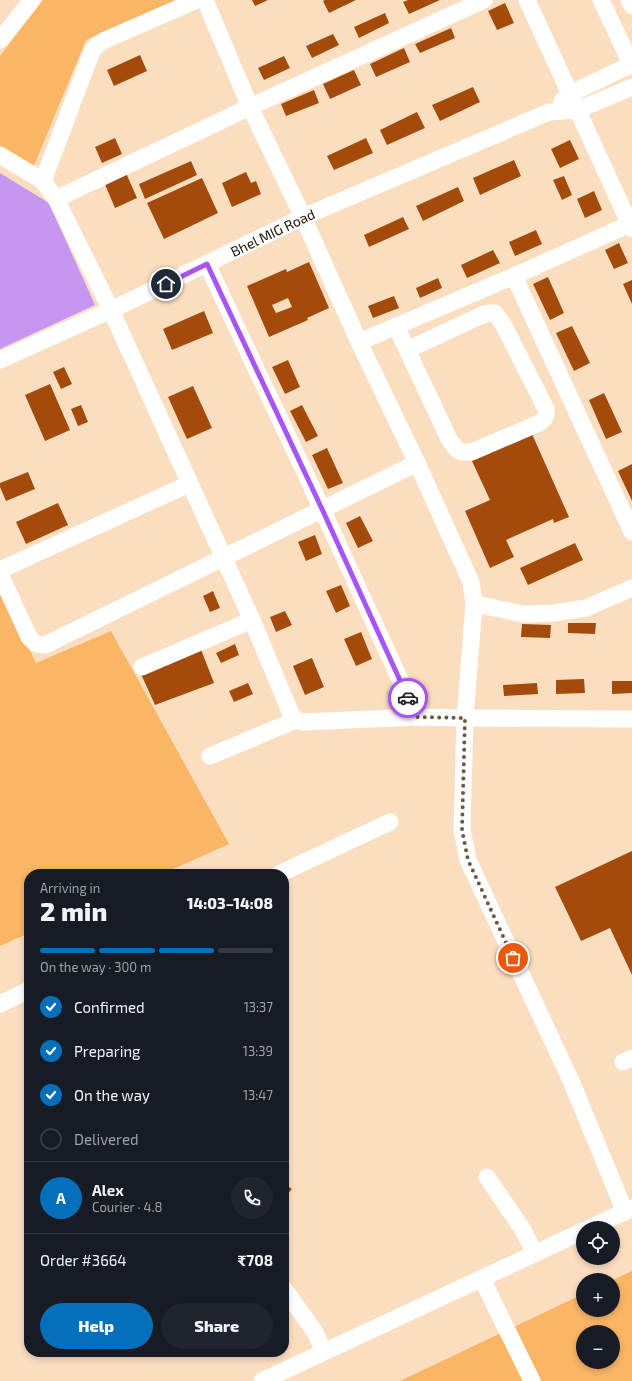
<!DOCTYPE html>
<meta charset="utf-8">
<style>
:root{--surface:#171b24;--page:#20242c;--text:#f1f3f6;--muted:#9ea1a6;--line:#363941;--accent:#0470bb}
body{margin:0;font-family:"Exo 2",sans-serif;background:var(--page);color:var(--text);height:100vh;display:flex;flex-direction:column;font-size:15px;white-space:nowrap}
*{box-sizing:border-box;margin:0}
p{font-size:13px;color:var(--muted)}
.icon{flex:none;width:22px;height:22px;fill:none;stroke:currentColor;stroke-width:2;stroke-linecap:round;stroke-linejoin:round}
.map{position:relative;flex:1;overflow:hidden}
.sheet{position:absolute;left:24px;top:869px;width:265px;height:488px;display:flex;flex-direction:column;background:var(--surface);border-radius:16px;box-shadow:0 2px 6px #0003}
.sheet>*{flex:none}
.tools{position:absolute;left:576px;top:1221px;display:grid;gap:8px}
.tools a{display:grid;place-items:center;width:44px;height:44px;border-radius:50%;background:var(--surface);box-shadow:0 2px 6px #0003;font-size:20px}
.pin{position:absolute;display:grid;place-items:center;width:34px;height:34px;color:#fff;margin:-17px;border:2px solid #fff;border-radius:50%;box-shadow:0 1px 4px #0007}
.courier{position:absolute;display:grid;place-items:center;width:40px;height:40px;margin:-20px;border:3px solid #a855f7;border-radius:50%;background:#fff;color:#222;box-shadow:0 1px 5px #0007}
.summary em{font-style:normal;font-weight:800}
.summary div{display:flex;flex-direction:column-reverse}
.summary{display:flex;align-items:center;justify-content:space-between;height:68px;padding:0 16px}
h1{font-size:26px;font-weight:800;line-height:30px}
.bar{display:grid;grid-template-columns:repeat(4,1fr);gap:6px 4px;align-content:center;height:48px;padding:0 16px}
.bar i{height:5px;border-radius:3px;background:var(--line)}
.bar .selected{background:var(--accent)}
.bar p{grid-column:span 4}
.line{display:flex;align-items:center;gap:10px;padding:0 16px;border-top:1px solid var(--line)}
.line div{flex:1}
.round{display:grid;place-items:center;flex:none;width:42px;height:42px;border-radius:21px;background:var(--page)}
ol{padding:0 16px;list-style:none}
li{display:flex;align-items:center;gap:12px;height:44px}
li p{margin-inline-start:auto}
li .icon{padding:4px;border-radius:50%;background:var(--accent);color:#fff;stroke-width:4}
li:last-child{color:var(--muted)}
li i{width:22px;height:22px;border:2px solid var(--line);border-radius:50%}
.action{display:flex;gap:8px;margin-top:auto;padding:8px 16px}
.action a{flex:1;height:46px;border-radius:24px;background:var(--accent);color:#fff;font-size:16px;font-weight:800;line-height:46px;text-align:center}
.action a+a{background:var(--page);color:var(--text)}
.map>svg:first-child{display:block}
.green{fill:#fab565;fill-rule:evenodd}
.water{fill:#c796f0}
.building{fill:#a44b0b;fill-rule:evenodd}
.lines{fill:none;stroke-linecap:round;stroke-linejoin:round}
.minor{stroke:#fff;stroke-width:17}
.done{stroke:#6c5743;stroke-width:4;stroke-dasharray:0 7.2}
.route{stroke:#a855f7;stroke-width:5}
.labels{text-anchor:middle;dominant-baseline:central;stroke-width:3;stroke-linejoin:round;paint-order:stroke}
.street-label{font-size:14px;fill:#1f0f00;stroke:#fbdec0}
</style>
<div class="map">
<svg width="632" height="1381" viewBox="0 0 632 1381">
<rect width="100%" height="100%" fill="#fbdec0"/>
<path class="green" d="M43,0H178L86,40L33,168L0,146V56Z
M0,588L36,663L111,631L229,844L162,874H29V933L0,946Z
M632,1271V1381H400L583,1294V1310H613V1280ZM583,1332H613V1362H583Z"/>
<path class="water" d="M0,173L49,203L95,305L0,349Z"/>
<path class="building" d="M252,0H268L255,6Z
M325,0H356L329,13L323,1Z
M408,0H440L409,14L403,2Z
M505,3L514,23L497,30L488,11Z
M385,13L389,23L359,38L354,27Z
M451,28L455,38L420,53L415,44Z
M333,34L339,45L312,58L306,46Z
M404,48L410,62L376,77L370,64Z
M140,55L147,71L114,86L107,70Z
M284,56L290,68L264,80L258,68Z
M354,70L361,85L330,99L323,84Z
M473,87L480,102L440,121L432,105Z
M314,90L319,103L286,116L281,104Z
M417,112L425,128L387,145L380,130Z
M115,138L122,154L102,163L95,147Z
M366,138L373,153L334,170L327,156Z
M570,140L579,159L560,168L551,149Z
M514,160L521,176L480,195L473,178Z
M191,161L197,175L145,199L139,184Z
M246,172L251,183L256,181L261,194L232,207L222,183Z
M126,173L137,198L115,208L104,182Z
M564,176L572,195L562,200L553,180Z
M202,178L218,213L164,239L147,203Z
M458,187L464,201L423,221L416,206Z
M594,191L602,210L585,218L577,199Z
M403,217L409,229L369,247L364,235Z
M536,230L542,244L515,256L509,242Z
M619,243L628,263L614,269L605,250Z
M493,250L500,263L467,278L461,265Z
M309,262L329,308L307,318L308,320L269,337L247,286L286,269L287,272ZM288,298L292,307L276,313L272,305Z
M548,277L564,313L550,320L533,284Z
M438,278L442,288L420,298L416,288Z
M632,280V304L623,284Z
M394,296L399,308L373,318L368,306Z
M204,311L213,333L172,350L163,329Z
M572,326L590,363L574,371L556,333Z
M288,360L300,387L285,394L272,367Z
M64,367L72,384L61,389L53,372Z
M50,384L70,430L45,441L25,395Z
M193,386L212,428L187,439L168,397Z
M604,393L622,432L606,439L589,400Z
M81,405L88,422L78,426L71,409Z
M302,405L318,436L306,442L290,411Z
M532,434L569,517L554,523L553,519L506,540L514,557L490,568L465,511L490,500L472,461Z
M327,448L343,483L328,489L312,455Z
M632,464V501L618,471Z
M28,472L35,489L6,501L0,487V483Z
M58,503L68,525L26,544L16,522Z
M360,516L373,541L358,548L346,523Z
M315,535L322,554L306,561L298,542Z
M575,543L583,560L528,585L520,568Z
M341,585L350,606L336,613L326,591Z
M213,591L220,608L210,612L203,596Z
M285,611L292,625L276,632L270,617Z
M568,623H596L595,634L568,633Z
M522,624L551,625L550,638L521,637Z
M361,632L372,659L356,666L344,639Z
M235,644L239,655L221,663L216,653Z
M200,647L214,683L155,705L141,674Z
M312,658L324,687L305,695L293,666Z
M584,679L585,693L556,694V680Z
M612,681H632V693L612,694Z
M248,683L253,694L234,702L229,691Z
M537,683L538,694L504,696L503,685Z
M632,851V975L610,928L581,941L555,887Z
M284,1183L292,1189L284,1198Z"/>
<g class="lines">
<g class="minor">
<path d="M205,0L250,107L303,217L359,342L417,463L471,582L474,604L465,718L462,830L468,860L572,1083L625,1212"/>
<path d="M527,0L632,229"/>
<path d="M601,0L632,66"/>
<path d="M629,0L632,6"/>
<path d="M0,40L32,0"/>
<path d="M562,101L570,94L632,64"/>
<path d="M0,155L43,181L56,199L111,310L252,620L291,714L296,720L302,722L417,717L465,718L632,719"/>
<path d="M43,181L92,51L97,45L105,40L197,0"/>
<path d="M56,199L250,107L484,0"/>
<path d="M207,264L322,509L417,717"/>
<path d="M514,276L632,532"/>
<path d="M396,326L449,439C456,450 460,455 474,451L537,424C544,420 547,417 546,409L503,324L495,313H489L482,315L407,350"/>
<path d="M359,342L514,276L630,224"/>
<path id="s1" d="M0,360L111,310L303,217L549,112L578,110L632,87"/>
<path d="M0,570L189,484"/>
<path d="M0,574L29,637L36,644L45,645L417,463"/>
<path d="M474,604L524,614L554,613L586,608L632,588"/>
<path d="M142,667L252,620"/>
<path d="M210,756L296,720"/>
<path d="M279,874L390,822"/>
<path d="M0,1004L29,990"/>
<path d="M623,1062L632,1058"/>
<path d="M487,1177L523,1230L535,1254"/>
<path d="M590,1228L632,1208"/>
<path d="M482,1279L532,1381"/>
<path d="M284,1289L315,1332L324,1352"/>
<path d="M262,1381L583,1231"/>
</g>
</g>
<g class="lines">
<path class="done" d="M408,698L417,717L465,718L462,830L468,860L513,958"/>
<path class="route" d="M166,284L207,264L322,509L408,698"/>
</g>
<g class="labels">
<g class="street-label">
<text stroke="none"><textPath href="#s1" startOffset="301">Bhel MIG Road</textPath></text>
</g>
</g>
</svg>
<div class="tools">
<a><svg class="icon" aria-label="locate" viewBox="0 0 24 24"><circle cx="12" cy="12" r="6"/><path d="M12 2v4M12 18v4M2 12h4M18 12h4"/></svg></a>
<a>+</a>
<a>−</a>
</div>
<div class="pin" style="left:513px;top:958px;background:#ea580c"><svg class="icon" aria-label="bag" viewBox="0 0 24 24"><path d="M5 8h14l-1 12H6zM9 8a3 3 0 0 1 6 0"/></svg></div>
<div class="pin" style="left:166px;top:284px;background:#1f2937"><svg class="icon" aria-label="home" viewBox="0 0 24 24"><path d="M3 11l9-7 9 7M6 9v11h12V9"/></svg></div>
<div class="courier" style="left:408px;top:698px"><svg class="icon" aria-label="car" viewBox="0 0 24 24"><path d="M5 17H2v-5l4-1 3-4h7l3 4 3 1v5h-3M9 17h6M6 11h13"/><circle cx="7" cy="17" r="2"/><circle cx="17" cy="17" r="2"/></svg></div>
<section class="sheet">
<div class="summary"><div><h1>2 min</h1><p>Arriving in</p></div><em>14:03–14:08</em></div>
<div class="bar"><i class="selected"></i><i class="selected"></i><i class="selected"></i><i></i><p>On the way · 300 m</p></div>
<ol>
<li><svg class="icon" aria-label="check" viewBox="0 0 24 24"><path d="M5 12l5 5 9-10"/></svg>Confirmed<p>13:37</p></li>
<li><svg class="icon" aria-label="check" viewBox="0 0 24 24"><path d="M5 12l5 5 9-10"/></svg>Preparing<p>13:39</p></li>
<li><svg class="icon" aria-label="check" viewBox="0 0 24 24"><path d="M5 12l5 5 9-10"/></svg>On the way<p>13:47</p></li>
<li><i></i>Delivered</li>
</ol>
<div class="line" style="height:72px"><b class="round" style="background:var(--accent);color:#fff">A</b><div><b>Alex</b><p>Courier · 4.8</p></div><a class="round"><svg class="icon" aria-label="phone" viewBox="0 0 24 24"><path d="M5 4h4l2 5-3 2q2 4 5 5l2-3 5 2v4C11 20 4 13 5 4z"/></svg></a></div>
<div class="line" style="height:52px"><div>Order #3664</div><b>₹708</b></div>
<div class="action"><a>Help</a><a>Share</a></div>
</section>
</div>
